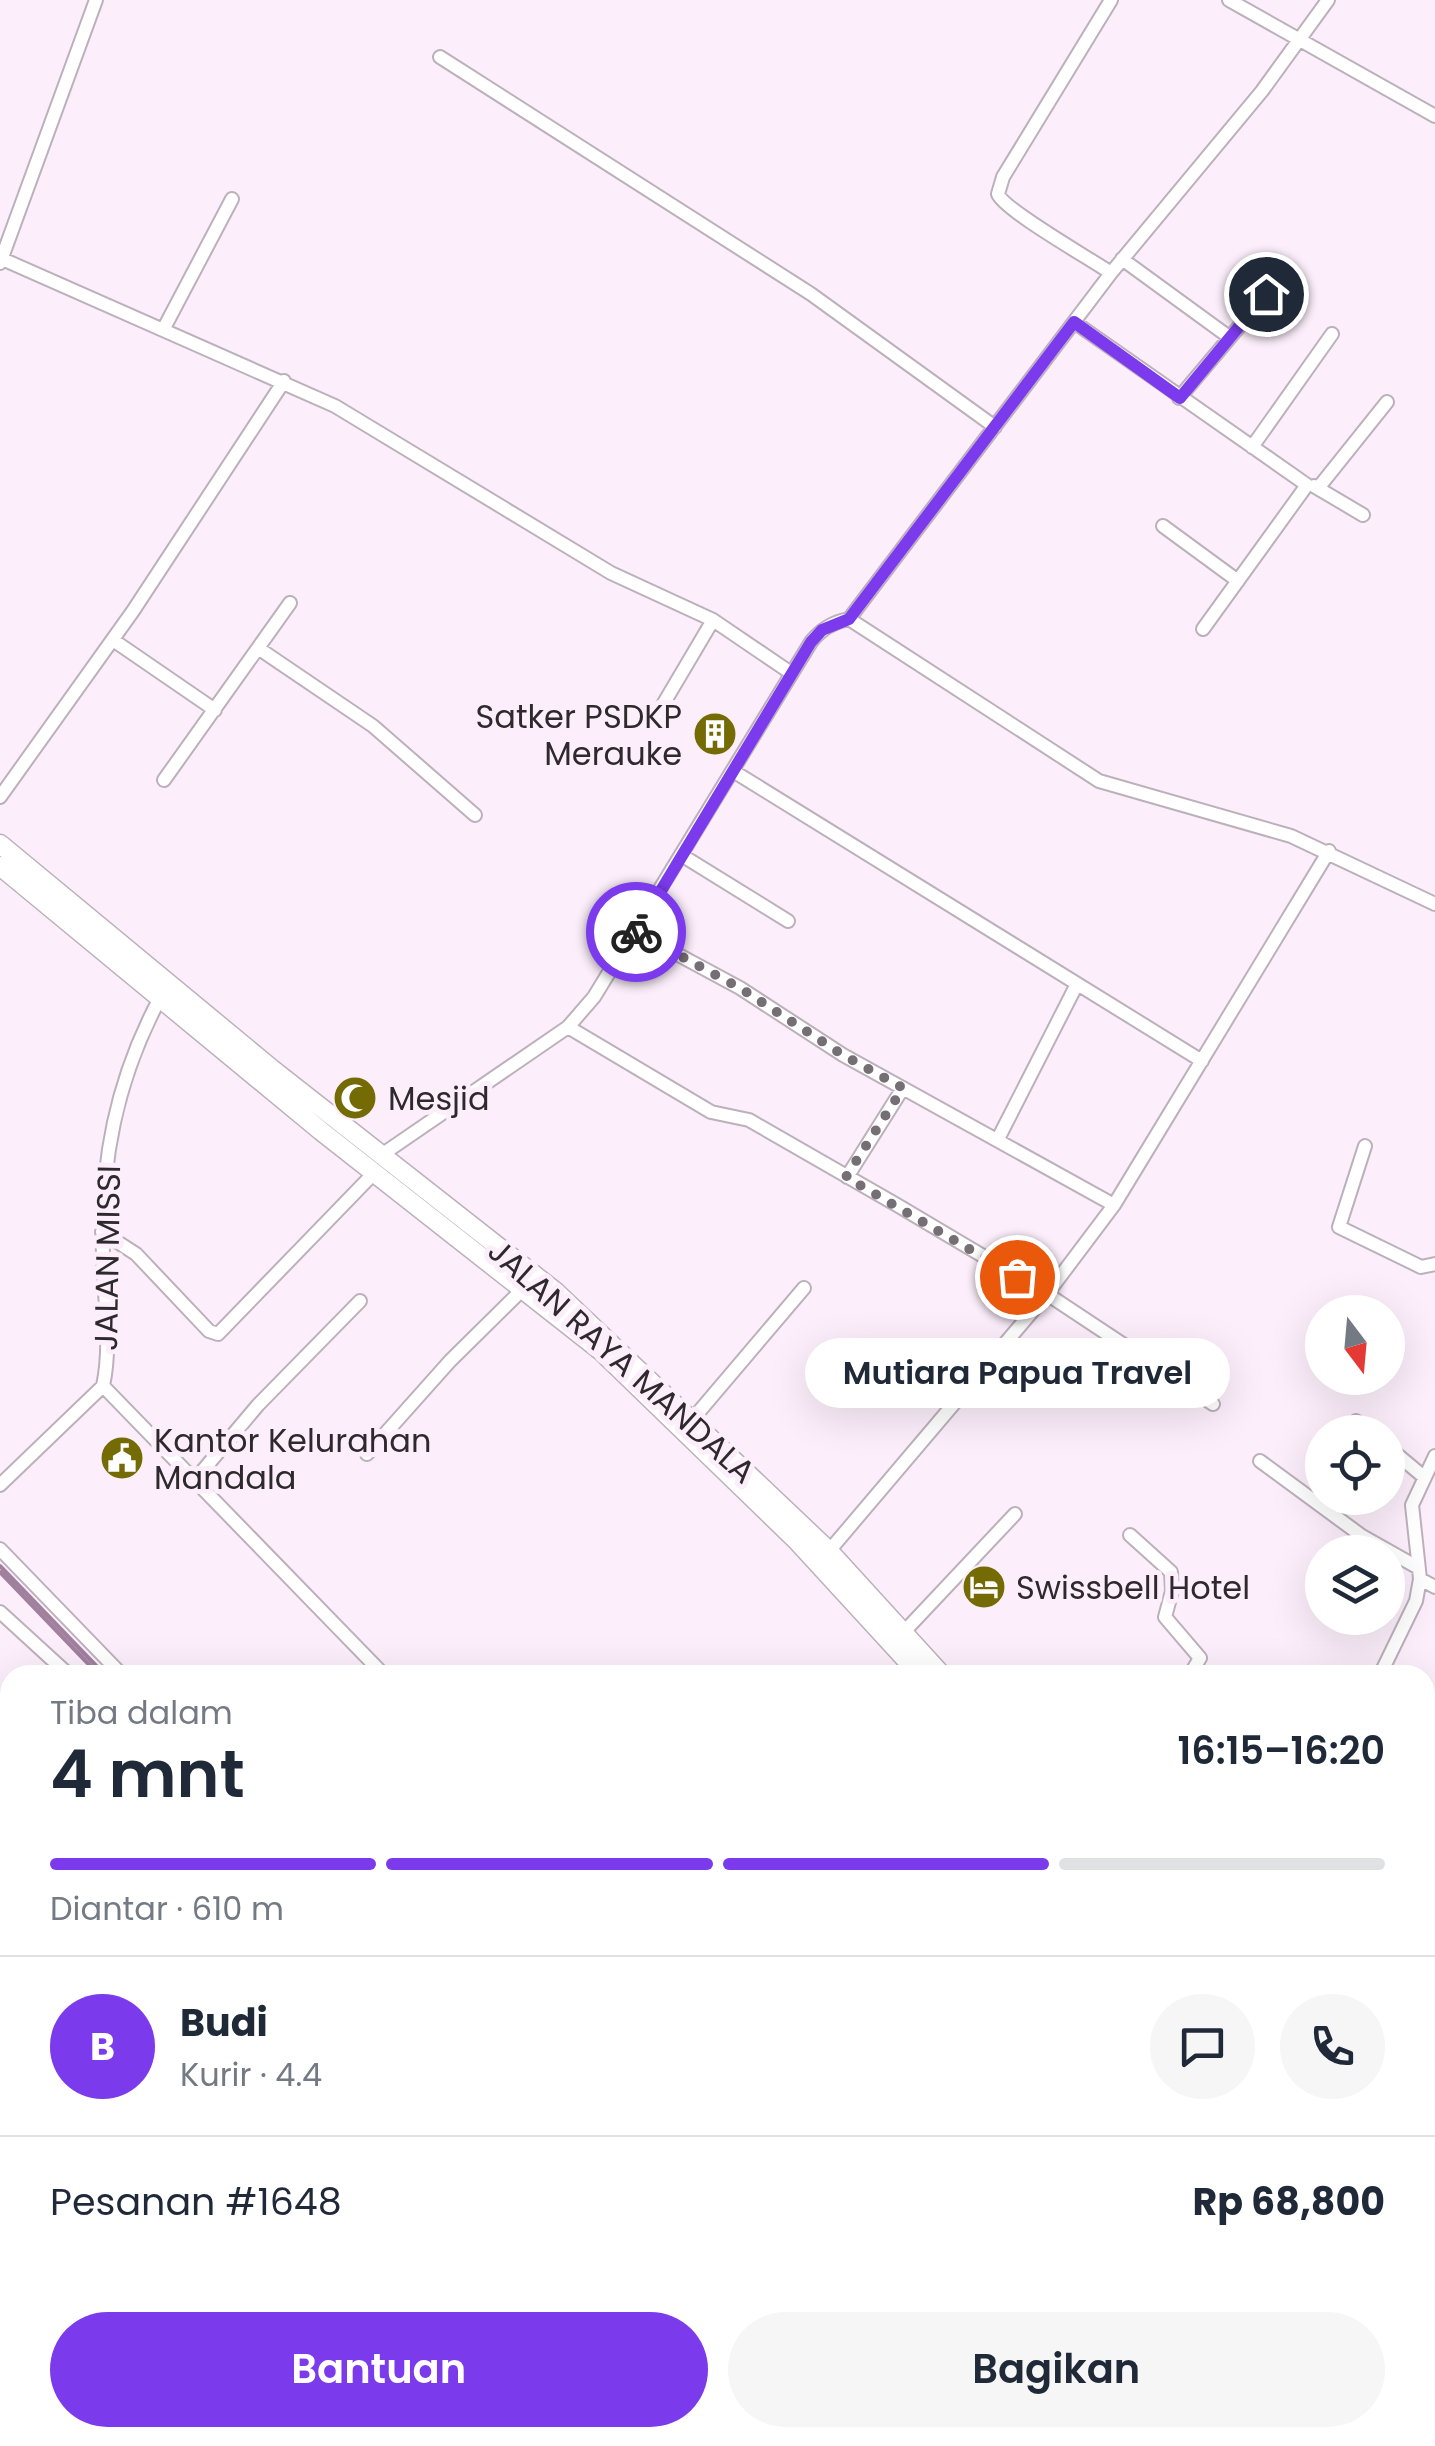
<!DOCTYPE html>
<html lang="id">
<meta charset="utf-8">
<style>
:root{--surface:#fff;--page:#f6f6f7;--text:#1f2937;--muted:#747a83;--line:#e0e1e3;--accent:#7c3aed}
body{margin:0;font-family:Poppins,sans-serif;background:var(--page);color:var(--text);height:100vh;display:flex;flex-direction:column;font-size:38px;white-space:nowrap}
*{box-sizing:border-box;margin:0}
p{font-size:32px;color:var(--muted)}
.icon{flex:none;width:55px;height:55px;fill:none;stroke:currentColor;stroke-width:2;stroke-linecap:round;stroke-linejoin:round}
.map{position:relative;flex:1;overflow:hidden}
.drawer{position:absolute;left:0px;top:1665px;width:1435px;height:782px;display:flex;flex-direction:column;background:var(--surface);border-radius:30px 30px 0 0;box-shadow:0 10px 40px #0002}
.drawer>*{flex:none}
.needle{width:65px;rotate:164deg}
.fabs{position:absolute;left:1305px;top:1295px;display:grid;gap:20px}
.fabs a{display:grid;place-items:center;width:100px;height:100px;border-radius:50%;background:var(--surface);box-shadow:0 10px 40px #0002;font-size:50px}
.pin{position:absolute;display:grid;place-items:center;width:85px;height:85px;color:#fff;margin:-42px;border:5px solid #fff;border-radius:50%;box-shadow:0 2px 10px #0007}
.courier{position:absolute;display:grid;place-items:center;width:100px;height:100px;margin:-50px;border:8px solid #7c3aed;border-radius:50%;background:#fff;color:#222;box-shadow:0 2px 12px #0007}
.bubble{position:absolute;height:70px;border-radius:35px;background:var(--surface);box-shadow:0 10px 40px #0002;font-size:32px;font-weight:600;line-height:70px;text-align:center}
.summary em{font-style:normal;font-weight:600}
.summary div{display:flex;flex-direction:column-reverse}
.summary{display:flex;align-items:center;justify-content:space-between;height:170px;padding:0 50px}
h1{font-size:65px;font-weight:600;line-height:75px}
.bar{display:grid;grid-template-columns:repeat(4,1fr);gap:15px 10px;align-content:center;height:120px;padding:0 50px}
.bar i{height:12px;border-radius:8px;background:var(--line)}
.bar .current{background:var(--accent)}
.bar p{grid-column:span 4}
.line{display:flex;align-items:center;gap:25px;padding:0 50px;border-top:2px solid var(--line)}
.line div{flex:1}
.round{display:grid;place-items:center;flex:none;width:105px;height:105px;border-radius:52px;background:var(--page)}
.primary-button{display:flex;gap:20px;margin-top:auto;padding:20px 50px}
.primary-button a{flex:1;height:115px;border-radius:60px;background:var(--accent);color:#fff;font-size:40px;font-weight:600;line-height:115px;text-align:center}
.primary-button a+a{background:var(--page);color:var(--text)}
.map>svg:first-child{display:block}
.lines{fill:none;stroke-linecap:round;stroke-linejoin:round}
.stream{stroke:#a0809d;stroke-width:4}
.minor-casing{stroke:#bcb1bb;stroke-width:16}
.highway-casing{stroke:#bcb1bb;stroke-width:21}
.minor{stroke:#fff;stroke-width:12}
.highway{stroke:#fff;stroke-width:18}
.done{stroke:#766e75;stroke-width:10;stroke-dasharray:0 18}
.route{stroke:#7c3aed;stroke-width:12}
.labels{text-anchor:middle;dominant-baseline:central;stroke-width:10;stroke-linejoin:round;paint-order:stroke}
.poi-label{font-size:32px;fill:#2e292d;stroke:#fceffb;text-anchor:start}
.street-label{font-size:32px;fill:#2e292d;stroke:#fceffb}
</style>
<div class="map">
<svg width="1435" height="2446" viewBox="0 0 1435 2446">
<rect width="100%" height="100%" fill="#fceffb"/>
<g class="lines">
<path class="stream" d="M0,1566L105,1675
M0,1572L99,1675"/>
<defs>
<path id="minor" d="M1229,0L1435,116
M440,57L811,294L995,427
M0,258L335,406L611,573L713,620L791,673
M1122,259L1229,337
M0,263L96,0
M1111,273C1089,258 1004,210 998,194L1003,177L1111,0
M1074,322L1307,485L1203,629
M163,330L232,199
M1179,398L1285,272
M1252,447L1332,334
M1314,486L1363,515
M1319,487L1387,402
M1163,526L1238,581
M849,619L1111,273L1262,91L1328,0
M113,640L215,710
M258,648L373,726L475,815
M658,713L713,620
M733,771L1202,1061
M164,780L290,603
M0,797L133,611L284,381
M683,856L788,921
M636,932L740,988L843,1055L1114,1205
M568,1027L711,1112L749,1120L897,1205L1047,1294L1213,1404
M999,1137L1076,986
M1365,1146L1339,1227L1421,1267L1435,1264
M380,1156L568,1027L594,997L811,642C821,629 833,622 849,619L1099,781L1291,836L1435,904
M847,1177L903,1088
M102,1232L136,1254L209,1331L218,1334L375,1172
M103,1386L384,1675
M1356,1421L1370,1432
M686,1427L804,1288
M1388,1447L1424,1477
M367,1454L450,1361L525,1287
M1260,1461L1362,1536L1417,1567
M194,1481L258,1405L360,1301
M0,1485L103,1386C112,1345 104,1297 103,1256C100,1163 116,1080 160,998
M1130,1535L1171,1572L1172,1591L1165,1617L1200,1658L1190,1675
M0,1549L122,1675
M829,1551L1047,1294L1114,1205L1329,851
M1420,1579L1435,1587
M0,1612L69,1675
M902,1634L1015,1514
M1380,1675L1416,1601L1420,1579L1412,1505L1435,1456
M0,1762L10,1752
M0,1791L10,1802
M0,2037L10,2026
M1425,2073L1435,2063
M562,2438L569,2446
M1140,2438L1148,2446
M943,2446L951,2438"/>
<path id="highway" d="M0,844L272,1069L556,1292L829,1551L942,1675
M0,866L321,1131L601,1351L796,1540L920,1675
M1425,2124L1435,2135
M1425,2146L1435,2157"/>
</defs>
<use href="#minor" class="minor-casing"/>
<use href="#highway" class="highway-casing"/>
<use href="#minor" class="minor"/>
<use href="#highway" class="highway"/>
</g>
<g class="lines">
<path class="done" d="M636,932L740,988L843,1055L903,1088L846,1177L1017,1277"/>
<path class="route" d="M636,932L811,642L822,630L849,619L1074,322L1180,398L1266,294"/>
</g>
<defs>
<symbol id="building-disc" viewBox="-11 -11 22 22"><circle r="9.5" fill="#756b04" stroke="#fceffb"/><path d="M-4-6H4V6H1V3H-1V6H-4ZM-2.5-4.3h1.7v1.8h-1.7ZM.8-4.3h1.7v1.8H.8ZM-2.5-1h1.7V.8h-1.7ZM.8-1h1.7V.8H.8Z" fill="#fff"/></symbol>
<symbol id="mosque-disc" viewBox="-11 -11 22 22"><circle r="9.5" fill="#756b04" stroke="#fceffb"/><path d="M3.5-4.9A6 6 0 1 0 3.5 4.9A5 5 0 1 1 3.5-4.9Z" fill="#fff"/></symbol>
<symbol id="civic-disc" viewBox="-11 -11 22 22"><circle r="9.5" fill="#756b04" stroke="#fceffb"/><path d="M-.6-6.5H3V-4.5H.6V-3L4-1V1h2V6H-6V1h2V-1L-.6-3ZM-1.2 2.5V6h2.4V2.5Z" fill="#fff"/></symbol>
<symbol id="hotel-disc" viewBox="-11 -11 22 22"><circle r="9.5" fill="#756b04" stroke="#fceffb"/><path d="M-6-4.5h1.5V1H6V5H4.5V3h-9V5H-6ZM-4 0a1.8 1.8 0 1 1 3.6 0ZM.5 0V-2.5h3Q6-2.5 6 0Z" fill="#fff"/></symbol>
</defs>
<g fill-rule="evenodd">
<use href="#building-disc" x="690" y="709" width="50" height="50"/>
<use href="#mosque-disc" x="330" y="1073" width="50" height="50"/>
<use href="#civic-disc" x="97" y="1433" width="50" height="50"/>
<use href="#hotel-disc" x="959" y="1562" width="50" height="50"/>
</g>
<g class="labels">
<g class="poi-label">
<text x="682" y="716" text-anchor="end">Satker PSDKP<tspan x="682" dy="37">Merauke</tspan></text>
<text x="388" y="1098">Mesjid</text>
<text x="154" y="1440">Kantor Kelurahan<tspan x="154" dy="37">Mandala</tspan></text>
<text x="1016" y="1587">Swissbell Hotel</text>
</g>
<g class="street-label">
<text transform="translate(107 1258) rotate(-89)">JALAN MISSI</text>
<text transform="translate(622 1361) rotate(42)">JALAN RAYA MANDALA</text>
</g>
</g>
</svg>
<div class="fabs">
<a><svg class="needle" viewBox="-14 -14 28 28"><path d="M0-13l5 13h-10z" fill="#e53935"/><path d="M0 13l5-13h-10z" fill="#747a83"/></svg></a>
<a><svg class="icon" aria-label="locate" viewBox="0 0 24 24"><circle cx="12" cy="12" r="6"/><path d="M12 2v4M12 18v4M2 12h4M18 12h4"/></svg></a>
<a><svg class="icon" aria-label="layers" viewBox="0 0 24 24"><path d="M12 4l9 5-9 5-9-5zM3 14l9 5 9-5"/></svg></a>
</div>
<div class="pin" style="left:1017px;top:1277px;background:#ea580c"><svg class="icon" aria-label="bag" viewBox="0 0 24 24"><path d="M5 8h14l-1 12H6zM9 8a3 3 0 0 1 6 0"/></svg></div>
<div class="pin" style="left:1266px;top:294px;background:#1f2937"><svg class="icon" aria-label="home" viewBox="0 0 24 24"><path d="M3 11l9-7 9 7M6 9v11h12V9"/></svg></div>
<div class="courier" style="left:636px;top:932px"><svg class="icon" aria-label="bike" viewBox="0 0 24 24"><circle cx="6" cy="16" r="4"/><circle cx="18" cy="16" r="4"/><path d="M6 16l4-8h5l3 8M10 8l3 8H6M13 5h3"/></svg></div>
<div class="bubble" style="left:805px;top:1338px;width:425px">Mutiara Papua Travel</div>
<section class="drawer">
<div class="summary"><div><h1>4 mnt</h1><p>Tiba dalam</p></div><em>16:15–16:20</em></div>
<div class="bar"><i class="current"></i><i class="current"></i><i class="current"></i><i></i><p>Diantar · 610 m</p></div>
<div class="line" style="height:180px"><b class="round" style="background:var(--accent);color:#fff">B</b><div><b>Budi</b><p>Kurir · 4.4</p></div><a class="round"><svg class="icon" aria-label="chat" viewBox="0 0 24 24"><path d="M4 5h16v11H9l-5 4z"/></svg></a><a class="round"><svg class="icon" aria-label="phone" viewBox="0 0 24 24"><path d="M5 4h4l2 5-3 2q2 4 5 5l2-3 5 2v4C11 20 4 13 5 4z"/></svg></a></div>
<div class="line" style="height:130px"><div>Pesanan #1648</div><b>Rp 68,800</b></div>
<div class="primary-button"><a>Bantuan</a><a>Bagikan</a></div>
</section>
</div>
